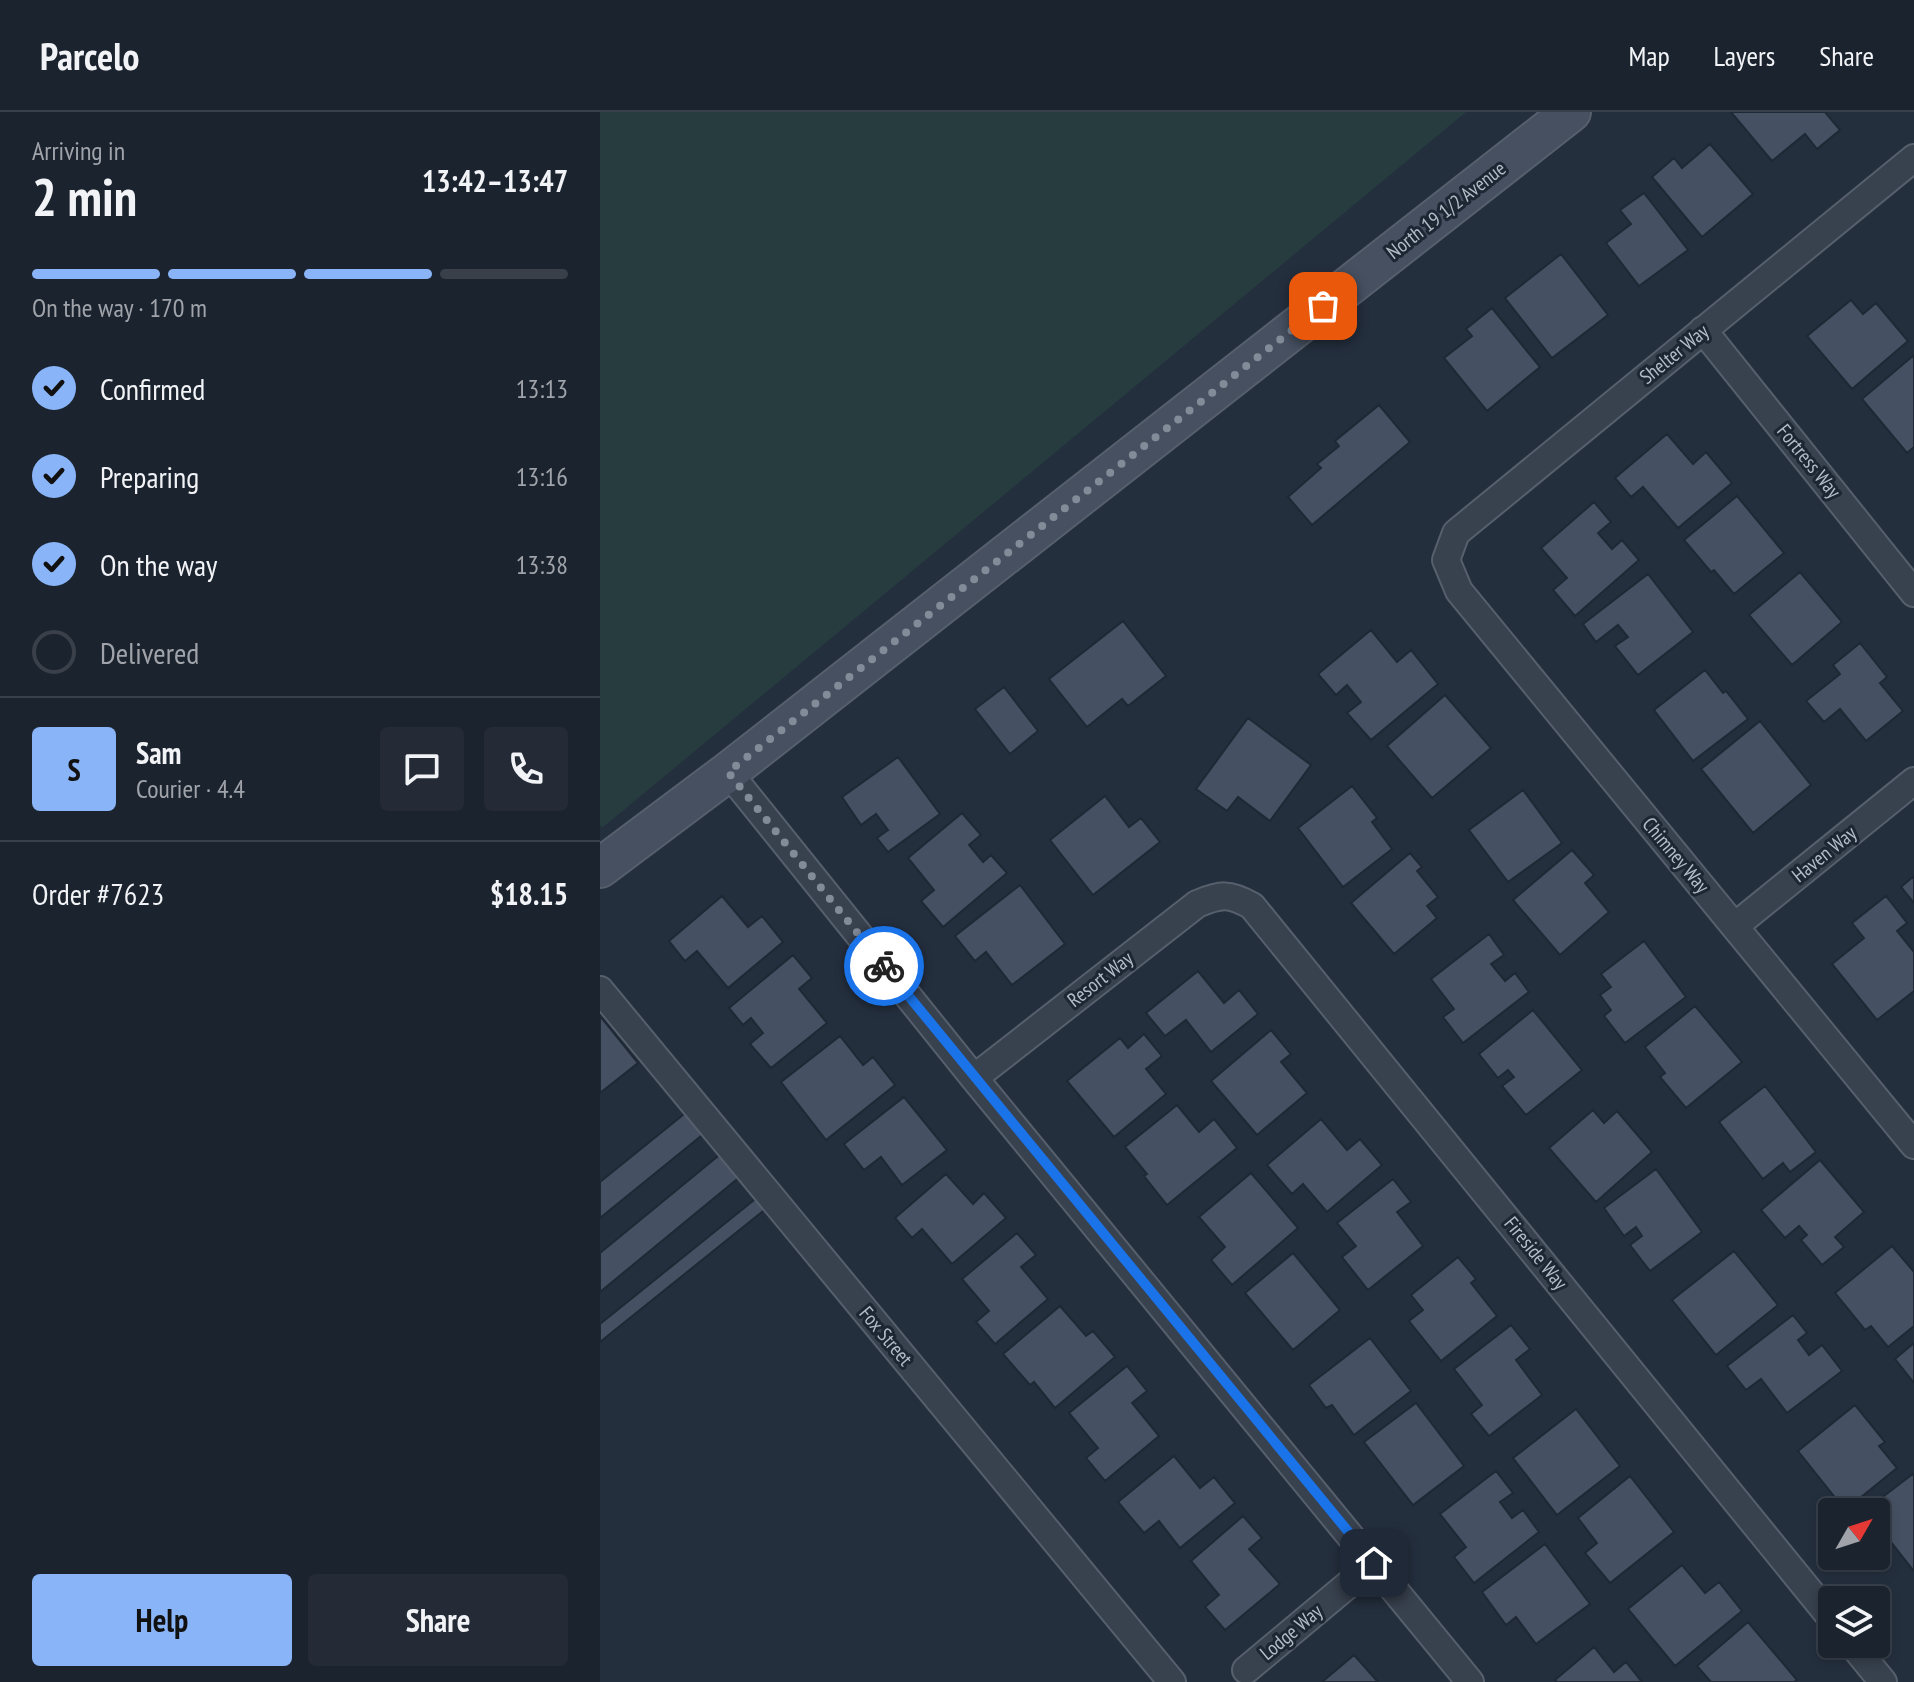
<!DOCTYPE html>
<meta charset="utf-8">
<style>
:root{--surface:#1b232e;--page:#242b36;--text:#f1f3f6;--muted:#a0a4aa;--line:#39404a;--accent:#8ab4f8}
body{margin:0;font-family:"PT Sans Narrow",sans-serif;background:var(--page);color:var(--text);height:100vh;display:flex;flex-direction:column;font-size:30px;white-space:nowrap}
*{box-sizing:border-box;margin:0}
p{font-size:26px;color:var(--muted)}
.icon{flex:none;width:44px;height:44px;fill:none;stroke:currentColor;stroke-width:2;stroke-linecap:round;stroke-linejoin:round}
.map{position:relative;flex:1;overflow:hidden}
.details{display:flex;flex-direction:column;background:var(--surface);width:600px}
.details>*{flex:none}
.needle{width:52px;rotate:51deg}
.buttons{position:absolute;left:1218px;top:1386px;display:grid;gap:16px}
.buttons a{display:grid;place-items:center;width:72px;height:72px;border-radius:8px;background:var(--surface);box-shadow:0 4px 12px #0003,0 0 0 2px var(--line);font-size:40px}
.pin{position:absolute;display:grid;place-items:center;width:68px;height:68px;color:#fff;margin:-34px;border-radius:16px;box-shadow:0 4px 12px #0006}
.courier{position:absolute;display:grid;place-items:center;width:80px;height:80px;margin:-40px;border:6px solid #1a73e8;border-radius:50%;background:#fff;color:#222;box-shadow:0 2px 10px #0007}
.summary em{font-style:normal;font-weight:600}
.summary div{display:flex;flex-direction:column-reverse}
.summary{display:flex;align-items:center;justify-content:space-between;height:136px;padding:0 32px}
h1{font-size:52px;font-weight:600;line-height:60px}
.bar{display:grid;grid-template-columns:repeat(4,1fr);gap:12px 8px;align-content:center;height:96px;padding:0 32px}
.bar i{height:10px;border-radius:6px;background:var(--line)}
.bar .active{background:var(--accent)}
.bar p{grid-column:span 4}
.line{display:flex;align-items:center;gap:20px;padding:0 32px;border-top:2px solid var(--line)}
.line div{flex:1}
.round{display:grid;place-items:center;flex:none;width:84px;height:84px;border-radius:8px;background:var(--page)}
ol{padding:0 32px;list-style:none}
li{display:flex;align-items:center;gap:24px;height:88px}
li p{margin-inline-start:auto}
li .icon{padding:8px;border-radius:50%;background:var(--accent);color:#111;stroke-width:4}
li:last-child{color:var(--muted)}
li i{width:44px;height:44px;border:4px solid var(--line);border-radius:50%}
.primary-button{display:flex;gap:16px;margin-top:auto;padding:16px 32px}
.primary-button a{flex:1;height:92px;border-radius:8px;background:var(--accent);color:#111;font-size:32px;font-weight:600;line-height:92px;text-align:center}
.primary-button a+a{background:var(--page);color:var(--text)}
header{display:flex;align-items:center;gap:48px;box-sizing:border-box;height:112px;padding:0 40px;background:var(--surface);border-bottom:2px solid var(--line)}
header strong{font-size:38px}
nav{display:flex;gap:44px;margin-inline-start:auto;font-size:28px}
main{display:flex;flex:1;min-height:0}
.map>svg:first-child{display:block}
.green{fill:#263c3f}
.building{fill:#455162;stroke:#1f2835;stroke-width:2}
.lines{fill:none;stroke-linecap:round;stroke-linejoin:round}
.minor-casing{stroke:#565f6c;stroke-width:30}
.secondary-casing{stroke:#565f6c;stroke-width:42}
.minor{stroke:#38414e;stroke-width:26}
.secondary{stroke:#465061;stroke-width:38}
.done{stroke:#828b98;stroke-width:8;stroke-dasharray:0 14.4}
.route{stroke:#1a73e8;stroke-width:10}
.labels{text-anchor:middle;dominant-baseline:central;stroke-width:6;stroke-linejoin:round;paint-order:stroke}
.street-label{font-size:20px;fill:#b4bcc9;stroke:#1d2633}
</style>
<header>
<strong>Parcelo</strong>
<nav><a>Map</a><a>Layers</a><a>Share</a></nav>
</header>
<main>
<section class="details">
<div class="summary"><div><h1>2 min</h1><p>Arriving in</p></div><em>13:42–13:47</em></div>
<div class="bar"><i class="active"></i><i class="active"></i><i class="active"></i><i></i><p>On the way · 170 m</p></div>
<ol>
<li><svg class="icon" aria-label="check" viewBox="0 0 24 24"><path d="M5 12l5 5 9-10"/></svg>Confirmed<p>13:13</p></li>
<li><svg class="icon" aria-label="check" viewBox="0 0 24 24"><path d="M5 12l5 5 9-10"/></svg>Preparing<p>13:16</p></li>
<li><svg class="icon" aria-label="check" viewBox="0 0 24 24"><path d="M5 12l5 5 9-10"/></svg>On the way<p>13:38</p></li>
<li><i></i>Delivered</li>
</ol>
<div class="line" style="height:144px"><b class="round" style="background:var(--accent);color:#111">S</b><div><b>Sam</b><p>Courier · 4.4</p></div><a class="round"><svg class="icon" aria-label="chat" viewBox="0 0 24 24"><path d="M4 5h16v11H9l-5 4z"/></svg></a><a class="round"><svg class="icon" aria-label="phone" viewBox="0 0 24 24"><path d="M5 4h4l2 5-3 2q2 4 5 5l2-3 5 2v4C11 20 4 13 5 4z"/></svg></a></div>
<div class="line" style="height:104px"><div>Order #7623</div><b>$18.15</b></div>
<div class="primary-button"><a>Help</a><a>Share</a></div>
</section>
<div class="map">
<svg width="1314" height="1570" viewBox="0 0 1314 1570">
<rect width="100%" height="100%" fill="#242f3e"/>
<path class="green" d="M0,0H866L2,716L0,713Z"/>
<path class="building" d="M1131,0H1225L1240,18L1217,37L1205,22L1172,49Z
M1110,32L1153,82L1102,125L1052,65L1074,46L1082,56Z
M1044,81L1088,138L1039,174L1006,131L1031,112L1020,98Z
M961,142L1008,203L952,246L905,186Z
M1251,188L1263,202L1276,191L1308,229L1252,277L1207,224Z
M892,196L940,255L887,299L844,246L872,224L866,217Z
M1314,243V335L1307,341L1262,287Z
M779,293L810,330L712,413L688,385L721,356L717,352L739,334L735,329Z
M1067,322L1093,352L1106,340L1132,371L1078,416L1043,375L1031,385L1015,366Z
M1137,384L1184,441L1134,482L1114,458L1111,460L1084,428Z
M994,390L1011,410L998,421L1012,437L1022,428L1039,448L975,504L953,478L967,466L941,436Z
M1200,460L1242,510L1192,553L1149,503Z
M1048,462L1093,520L1038,563L1015,534L1028,525L1018,513L996,530L983,512Z
M523,509L566,564L528,594L522,587L487,615L449,567Z
M771,518L797,550L811,538L838,572L771,628L747,601L761,590L747,573L736,583L718,562Z
M1260,531L1287,565L1280,571L1303,599L1266,629L1240,597L1224,610L1206,589L1240,562L1233,553Z
M1105,558L1123,581L1126,579L1148,607L1093,649L1054,598Z
M404,575L438,619L410,642L375,597Z
M845,583L891,636L832,686L787,634Z
M648,606L711,653L670,709L638,685L627,699L596,677Z
M1160,609L1211,673L1153,721L1101,657Z
M298,645L340,702L288,740L277,726L288,718L276,702L261,713L242,685Z
M752,674L777,706L772,710L792,737L743,775L698,716Z
M923,678L962,731L908,770L869,718Z
M505,684L529,715L541,706L560,730L493,783L450,728Z
M362,701L381,723L369,733L383,750L391,743L407,761L343,815L321,789L334,778L308,746Z
M972,738L994,763L985,771L1009,800L960,843L913,788Z
M810,741L822,755L817,759L838,785L827,794L837,806L794,842L751,791Z
M1314,764V791L1301,775Z
M420,773L465,832L412,873L386,840L375,849L355,824Z
M122,784L148,815L162,804L183,830L128,876L97,839L85,849L69,829Z
M1286,784L1307,811L1297,819L1314,840V879L1277,908L1232,852L1264,826L1252,811Z
M889,822L904,843L891,852L905,869L915,861L929,880L863,931L843,905L854,897L831,867Z
M1044,829L1086,885L1025,931L1004,904L1011,898L1000,883L1011,875L1001,862Z
M193,843L212,866L199,877L227,911L171,956L150,932L163,921L151,906L143,913L129,896Z
M598,859L624,891L639,878L658,902L611,940L586,908L565,924L546,901Z
M1095,894L1142,950L1086,996L1060,965L1065,961L1045,935Z
M933,898L982,958L926,1003L902,974L914,965L908,958L898,966L879,942Z
M0,904L38,951L0,981Z
M671,918L691,942L681,950L707,981L657,1023L611,969Z
M544,922L562,944L546,957L566,982L514,1025L467,969L520,926L528,936Z
M240,924L263,953L273,945L295,973L226,1028L181,970Z
M1165,974L1216,1040L1190,1060L1183,1051L1163,1067L1119,1010Z
M304,985L347,1038L302,1073L281,1045L264,1058L244,1032Z
M99,990L117,1011L0,1106V1070Z
M577,993L599,1020L614,1007L637,1036L567,1093L544,1064L547,1062L525,1035Z
M993,998L1004,1011L1017,999L1052,1040L996,1090L949,1036Z
M721,1007L747,1038L760,1027L782,1053L727,1100L703,1072L692,1082L667,1053Z
M134,1031L153,1054L0,1180V1141Z
M1220,1048L1264,1100L1235,1125L1244,1135L1222,1153L1201,1128L1207,1123L1199,1114L1185,1126L1161,1098Z
M1056,1057L1102,1120L1050,1159L1030,1133L1042,1124L1036,1115L1024,1124L1004,1096Z
M651,1061L698,1116L632,1173L611,1148L625,1135L599,1105Z
M346,1062L373,1092L384,1081L406,1106L352,1152L322,1117L312,1126L295,1106Z
M793,1067L811,1090L797,1100L823,1134L768,1178L742,1145L756,1134L737,1111Z
M169,1076L178,1087L0,1230V1212Z
M417,1121L436,1143L421,1155L448,1187L395,1232L376,1210L389,1199L362,1167Z
M1292,1134L1314,1160V1214L1288,1235L1271,1214L1265,1218L1235,1181Z
M1134,1139L1178,1193L1116,1243L1072,1188Z
M693,1141L740,1198L693,1238L645,1181Z
M858,1145L876,1167L871,1171L897,1204L841,1249L809,1209L823,1198L811,1183Z
M460,1194L486,1224L493,1219L515,1245L455,1296L434,1270L430,1273L403,1242Z
M1193,1203L1207,1221L1198,1228L1209,1243L1222,1233L1242,1259L1187,1301L1161,1267L1146,1278L1127,1254Z
M911,1213L930,1237L916,1248L942,1283L889,1324L871,1302L882,1293L854,1257Z
M770,1226L811,1279L754,1323L732,1293L726,1296L709,1273Z
M1314,1231V1271L1295,1247Z
M527,1254L547,1279L532,1291L559,1324L505,1369L486,1346L498,1336L469,1301Z
M816,1291L864,1354L813,1393L764,1330Z
M1255,1293L1285,1330L1279,1334L1297,1356L1245,1398L1198,1339Z
M976,1297L1020,1354L957,1403L913,1346Z
M574,1344L600,1376L614,1365L635,1391L580,1436L559,1409L544,1421L518,1390Z
M896,1359L913,1381L900,1390L912,1406L923,1398L939,1420L874,1471L854,1445L866,1435L840,1402Z
M1314,1361V1457L1313,1458L1287,1425L1276,1433V1400H1263Z
M1030,1364L1074,1420L1010,1471L985,1441L997,1431L978,1406Z
M643,1404L662,1426L649,1437L680,1472L625,1518L605,1495L619,1483L591,1449Z
M945,1432L990,1492L936,1532L916,1505L906,1513L882,1480Z
M1082,1453L1105,1481L1119,1470L1142,1499L1075,1554L1028,1497Z
M1148,1510L1197,1568L1194,1570H1111L1097,1554Z
M994,1535L1014,1560L1026,1550L1042,1570H957L955,1568Z
M754,1543L778,1570H722Z"/>
<g class="lines">
<defs>
<path id="minor" d="M1314,46L856,421L846,448L859,479L1314,1033
M1103,218L1314,481
M128,660L374,966L870,1570
M1135,814L1314,669
M0,878L572,1570
M374,966L597,792C621,782 629,781 652,794L1232,1507
M1252,1532L1283,1570
M646,1558L774,1451"/>
<path id="secondary" d="M0,756L128,660L971,0"/>
</defs>
<use href="#minor" class="minor-casing"/>
<use href="#secondary" class="secondary-casing"/>
<use href="#minor" class="minor"/>
<use href="#secondary" class="secondary"/>
</g>
<g class="lines">
<path class="done" d="M284,854L128,660L723,194"/>
<path class="route" d="M284,854L774,1451"/>
</g>
<g class="labels">
<g class="street-label">
<text transform="translate(846 98) rotate(-38)">North 19 1/2 Avenue</text>
<text transform="translate(1074 242) rotate(-39)">Shelter Way</text>
<text transform="translate(1209 349) rotate(51)">Fortress Way</text>
<text transform="translate(1224 742) rotate(-39)">Haven Way</text>
<text transform="translate(1076 743) rotate(50)">Chimney Way</text>
<text transform="translate(500 867) rotate(-38)">Resort Way</text>
<text transform="translate(936 1141) rotate(51)">Fireside Way</text>
<text transform="translate(286 1224) rotate(50)">Fox Street</text>
<text transform="translate(691 1520) rotate(-40)">Lodge Way</text>
</g>
</g>
</svg>
<div class="buttons">
<a><svg class="needle" viewBox="-14 -14 28 28"><path d="M0-13l5 13h-10z" fill="#e53935"/><path d="M0 13l5-13h-10z" fill="#a0a4aa"/></svg></a>
<a><svg class="icon" aria-label="layers" viewBox="0 0 24 24"><path d="M12 4l9 5-9 5-9-5zM3 14l9 5 9-5"/></svg></a>
</div>
<div class="pin" style="left:723px;top:194px;background:#ea580c"><svg class="icon" aria-label="bag" viewBox="0 0 24 24"><path d="M5 8h14l-1 12H6zM9 8a3 3 0 0 1 6 0"/></svg></div>
<div class="pin" style="left:774px;top:1451px;background:#1f2937"><svg class="icon" aria-label="home" viewBox="0 0 24 24"><path d="M3 11l9-7 9 7M6 9v11h12V9"/></svg></div>
<div class="courier" style="left:284px;top:854px"><svg class="icon" aria-label="bike" viewBox="0 0 24 24"><circle cx="6" cy="16" r="4"/><circle cx="18" cy="16" r="4"/><path d="M6 16l4-8h5l3 8M10 8l3 8H6M13 5h3"/></svg></div>
</div>
</main>
